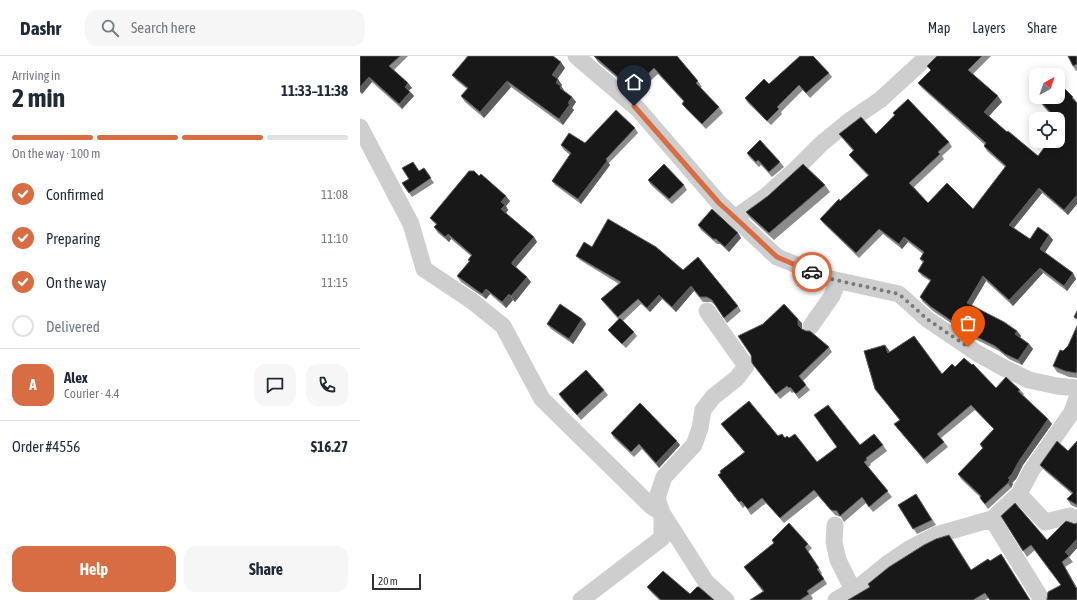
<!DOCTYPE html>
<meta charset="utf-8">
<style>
:root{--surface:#fff;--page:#f6f6f7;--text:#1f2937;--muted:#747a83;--line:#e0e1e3;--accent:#d86c43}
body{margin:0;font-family:"Asap Condensed",sans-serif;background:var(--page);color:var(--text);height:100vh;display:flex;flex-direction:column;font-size:15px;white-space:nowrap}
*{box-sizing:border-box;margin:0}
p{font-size:13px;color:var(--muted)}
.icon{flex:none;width:22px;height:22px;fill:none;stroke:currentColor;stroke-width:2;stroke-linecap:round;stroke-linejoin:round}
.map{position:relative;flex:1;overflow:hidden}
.side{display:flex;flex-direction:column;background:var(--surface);width:360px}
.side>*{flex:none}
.needle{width:26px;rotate:40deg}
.tools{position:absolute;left:669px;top:12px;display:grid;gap:8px}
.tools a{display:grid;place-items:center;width:36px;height:36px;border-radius:8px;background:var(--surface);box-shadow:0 2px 10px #0003;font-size:20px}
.scale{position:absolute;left:12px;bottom:10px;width:49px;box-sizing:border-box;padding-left:4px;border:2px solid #313131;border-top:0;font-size:11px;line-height:14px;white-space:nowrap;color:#313131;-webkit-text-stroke:3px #fff;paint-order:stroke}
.pin{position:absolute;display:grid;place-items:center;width:34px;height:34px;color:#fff;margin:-41px -17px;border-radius:50% 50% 50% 0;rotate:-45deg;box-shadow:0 0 4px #0007}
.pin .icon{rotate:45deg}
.courier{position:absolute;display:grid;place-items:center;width:40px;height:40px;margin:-20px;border:3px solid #d86c43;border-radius:50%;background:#fff;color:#222;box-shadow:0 1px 5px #0007}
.headline em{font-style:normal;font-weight:700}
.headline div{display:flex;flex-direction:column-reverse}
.headline{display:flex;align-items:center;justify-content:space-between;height:68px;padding:0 12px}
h1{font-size:26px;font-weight:700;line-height:30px}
.bar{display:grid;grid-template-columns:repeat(4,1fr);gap:6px 4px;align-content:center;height:48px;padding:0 12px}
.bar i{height:5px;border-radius:3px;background:var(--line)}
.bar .current{background:var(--accent)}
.bar p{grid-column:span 4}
.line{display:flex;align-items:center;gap:10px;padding:0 12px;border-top:1px solid var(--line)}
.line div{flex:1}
.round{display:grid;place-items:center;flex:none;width:42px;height:42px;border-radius:12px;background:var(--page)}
ol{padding:0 12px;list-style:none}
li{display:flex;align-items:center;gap:12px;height:44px}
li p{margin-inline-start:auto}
li .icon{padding:4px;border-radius:50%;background:var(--accent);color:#fff;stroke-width:4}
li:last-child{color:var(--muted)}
li i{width:22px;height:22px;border:2px solid var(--line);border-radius:50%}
.primary-button{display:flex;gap:8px;margin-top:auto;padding:8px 12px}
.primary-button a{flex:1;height:46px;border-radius:12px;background:var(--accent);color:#fff;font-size:16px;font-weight:700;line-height:46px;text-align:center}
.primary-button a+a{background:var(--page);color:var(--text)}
header{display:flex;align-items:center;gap:24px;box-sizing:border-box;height:56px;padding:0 20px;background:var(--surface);border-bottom:1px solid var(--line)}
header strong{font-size:19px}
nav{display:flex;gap:22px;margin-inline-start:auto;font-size:14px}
.search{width:280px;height:36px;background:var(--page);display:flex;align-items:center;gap:10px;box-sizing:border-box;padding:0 14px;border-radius:12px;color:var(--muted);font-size:15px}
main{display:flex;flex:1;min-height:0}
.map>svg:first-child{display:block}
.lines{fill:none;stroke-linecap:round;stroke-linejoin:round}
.minor{stroke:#cecece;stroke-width:17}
.wall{fill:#8c8c8c}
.shaded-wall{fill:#5d5d5d}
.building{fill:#181818;stroke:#5d5d5d}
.done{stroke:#797979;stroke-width:4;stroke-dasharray:0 7.2}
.route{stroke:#d86c43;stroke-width:5}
</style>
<header>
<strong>Dashr</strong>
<div class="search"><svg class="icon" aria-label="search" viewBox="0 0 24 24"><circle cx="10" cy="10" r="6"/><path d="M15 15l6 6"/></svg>Search here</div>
<nav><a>Map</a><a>Layers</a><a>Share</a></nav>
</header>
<main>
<section class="side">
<div class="headline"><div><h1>2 min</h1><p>Arriving in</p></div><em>11:33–11:38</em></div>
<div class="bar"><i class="current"></i><i class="current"></i><i class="current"></i><i></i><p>On the way · 100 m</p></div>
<ol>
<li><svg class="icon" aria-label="check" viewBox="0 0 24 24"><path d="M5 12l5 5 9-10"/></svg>Confirmed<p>11:08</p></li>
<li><svg class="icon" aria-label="check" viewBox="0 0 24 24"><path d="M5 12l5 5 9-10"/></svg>Preparing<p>11:10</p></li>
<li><svg class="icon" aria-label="check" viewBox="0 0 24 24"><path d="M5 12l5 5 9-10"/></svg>On the way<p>11:15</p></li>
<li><i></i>Delivered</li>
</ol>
<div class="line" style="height:72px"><b class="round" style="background:var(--accent);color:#fff">A</b><div><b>Alex</b><p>Courier · 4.4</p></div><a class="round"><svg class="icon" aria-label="chat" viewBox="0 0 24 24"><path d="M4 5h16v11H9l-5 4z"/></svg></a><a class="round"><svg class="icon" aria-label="phone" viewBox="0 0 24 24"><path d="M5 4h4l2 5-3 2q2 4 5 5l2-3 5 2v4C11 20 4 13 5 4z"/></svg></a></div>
<div class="line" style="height:52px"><div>Order #4556</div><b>$16.27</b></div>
<div class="primary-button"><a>Help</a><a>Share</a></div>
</section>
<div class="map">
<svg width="717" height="544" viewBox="0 0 717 544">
<rect width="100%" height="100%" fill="#fff"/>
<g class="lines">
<path class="minor" d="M216,0L278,53L359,147L417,201L471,223L539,238L567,263L617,297L644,312L669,324L697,330L717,332
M0,71L51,168L64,213L112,245L143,270L182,343L291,450L302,457L346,526L366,544
M375,162L406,140L436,113L461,88L489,65L520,44L568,0
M451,270L472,240L478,225
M659,438L685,466L710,460L717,463
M632,463L682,544
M475,469L474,486L478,504L493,534
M221,544L302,482V457L297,442L304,421L334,389L340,372L343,354L353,341L377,322L386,310L347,255
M476,544L501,529L527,508L549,493L576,479L632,463L659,438L671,415L712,356L717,342"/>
</g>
<path class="wall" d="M0,0H48L34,14L48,27L52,32L49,34L54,40L42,53L12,26L2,38L0,36Z
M234,0H317L338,25L342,31L340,32L359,51L363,57L346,73L326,53L322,48L324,46L298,18L276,38L238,6Z
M577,0H631L613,18L642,46L629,60L647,76L678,100L699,73L698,72V63L692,60L683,50L680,45L713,41L717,46L716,47H717V148L708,159L682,137L654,172L670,183L689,179L693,184L685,196L713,217L716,223L707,235L683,217L653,250L626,225L612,249L657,275L661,280L660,281L669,288L673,293L662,309L649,303L639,295L613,282L573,255L563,246L560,241L570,225L562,220L558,215L563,207L560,203L563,198L548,186L542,193L523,178L499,202L464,168L460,163L480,145L508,120L493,104L489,99L493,95L479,78H516L534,59L533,57L589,86L592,91L582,100L584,103L554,131L568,147L613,153L645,111L627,95L624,90L625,89L562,32L558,27L571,15L567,10Z
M717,0V14L716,15L713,10Z
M205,12L197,23L202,29L201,30L205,36L212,41L216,46L212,52L214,54L203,69L151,31L124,62L105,46L101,40L107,33L96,24L92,19Z
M469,17L472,21L450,42L443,34L421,56L422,58L411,69L388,47L385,42L409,28Z
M275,72L278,77L249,107L250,109L221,148L195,129L192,125L210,99L204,94L201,89L225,87Z
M387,97L420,106L424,111L412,121L401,109L399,111L390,102Z
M64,112L74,127L52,141L42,127Z
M288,124L324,129L327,134L312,148L291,129Z
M465,129L470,136L414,184L391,163L386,156L408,140Z
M150,145L146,150L148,154L146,157L174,181L177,186L156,211L171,226L155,246L153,244L146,252L130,238L126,243L101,226L97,220L109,205L108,204L111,200L91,183L89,186L78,177L74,171L76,169L70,162Z
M338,169L378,177L381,182L369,196L360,188H357L341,174Z
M232,191L323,214L378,250L381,255L367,267L355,249L351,246H343L334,235L316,256L302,243L290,256L281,248L263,265L274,276L277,280L266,292L252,279L248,274L258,263L245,248L241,243L259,228L220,204L216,200Z
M222,263L226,268L213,288L191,273L187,268Z
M442,267V273L469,291L472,296L443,325L450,334L439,343L434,336L432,337L430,335L420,343L392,307Z
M717,270V322L709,321L697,316L693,310L703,295L708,290Z
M529,294V296L582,318L595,311L636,332L660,334L664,338L663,339L688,363L692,368L663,409L656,423L652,427L653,428L651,432L628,453L620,442V441L601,423L598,418L623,393L620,388L634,373L615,354L581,382L588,391L567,408L534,368L540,364L515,333Z
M244,334L248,339L221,364L202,343L199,338Z
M361,368L425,382H429L457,406L500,389H523L527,395L510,408L511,409L508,411L532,441L513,456L506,447L484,466L481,461L475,459L458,440L424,467L406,447L391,459L385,450L383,452L358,419L384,396Z
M251,377L320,389L299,412L282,393L274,401L254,382Z
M717,385V452L711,449L707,443L712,438L684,414L680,409L708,395Z
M559,443L576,469L557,478L538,449Z
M641,460L687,484L717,467V492L709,501L713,506L705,511L717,532L701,529L675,494L667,501Z
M412,484L448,488L452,492L448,496L462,517L461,518L467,528L451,539L453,543L451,544H390L403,536L384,511L414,487Z
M641,498L645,503L629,542L625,544H488L612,514L630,505Z
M287,531L330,538L354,544H299L292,537Z"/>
<path class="shaded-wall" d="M201,6L205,12L196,25L192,19Z
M9,21L12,26L2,38L0,35V31Z
M198,23L202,29L200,32L196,27Z
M147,25L151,31L124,62L120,56Z
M48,27L52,32L48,35L45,31Z
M201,30L205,36L200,32Z
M50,36L54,40L42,53L39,48Z
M638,40L642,46L628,61L624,56Z
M212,41L216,46L212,52L214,54L203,69L199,63L208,47Z
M247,105L250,109L221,148L218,143Z
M679,132L682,137L652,174L649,169Z
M717,139V148L708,159L704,154Z
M146,140L150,145L146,150L148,154L145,158L141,153V146Z
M378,177L381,182L369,196L365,191Z
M88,178L91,183L89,186L85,181Z
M689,179L693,184L684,198L680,193Z
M174,181L177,186L155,212L152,208V206Z
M544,181L548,186L542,193L539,188Z
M680,212L683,217L653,250L649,244Z
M713,217L716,223L707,235L704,230Z
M623,220L626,225L610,252L607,247Z
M167,221L171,226L155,246L151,240Z
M331,230L334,235L316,256L312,251Z
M126,233L130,238L126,243L122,238Z
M149,238L153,244L146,252L142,246Z
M299,239L302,243L290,256L287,252Z
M222,263L226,268L213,288L209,283Z
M438,263L442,267V274L438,269Z
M657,275L661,280L659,283L655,278Z
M669,288L673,293L662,309L658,304Z
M525,289L529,294L531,302L528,297Z
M688,363L692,368L663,409L656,423L652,427L653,428L651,432L648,427V422L659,405Z
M317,385L320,389L299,412L296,407Z
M717,483V492L709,501L705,496Z
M702,506L705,511L717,532V534Z"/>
<path class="building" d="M0,0H40L29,10L48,27L45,31L50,36L39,48L9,21L0,31Z
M108,0H193L201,6L192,19L198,23L196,27L201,30L200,32L212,41L208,47L210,48L199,63L147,25L120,56L101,40L108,32L92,19Z
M234,0H317L338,25L336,27L359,51L342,68L322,48L324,45L294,12L272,33Z
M440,0H453L469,17L446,37L439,29L417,51L419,53L407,65L385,42L404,23L409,28Z
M577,0H622L608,14L638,40L624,56L647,76L648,75L678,100L689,85H698V74L700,71L698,70V63H691L690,62L693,59L680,45L683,41H698V26L713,41L712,42L717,47V139L704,154L679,132L649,169L670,183L678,171L689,179L680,193L713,217L704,230L680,212L649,244L623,220L607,247L644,266L657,275L655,278L669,288L658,304L645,298L635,290L609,277L570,250L560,241L571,224L558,215L564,205L560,203L564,196L544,181L539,188L519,173L496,197L460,163L479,143L480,145L509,119L489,99L494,94L479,78L501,61L516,78L535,59L533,57L548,43L589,86L578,96L580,98L549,127L568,147L587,127L613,153L646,110L624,90L626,87L558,27L571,14L567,10Z
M708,0H717V8L713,10Z
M256,54L275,72L246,103L247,105L218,143L192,125L211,97L201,89L209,77L225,87Z
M400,84L420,106L409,116L398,104L396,106L387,97Z
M53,106L59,115L64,112L71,122L49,137L42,127L49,123L42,112Z
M304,108L324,129L309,143L288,124Z
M443,108L465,129L409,177L386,156L408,140Z
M109,115H114L119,120L121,118L146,140L141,146L145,149L141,153L174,181L152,206V208L167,221L151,240L149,238L142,246L126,233L122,238L97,220L110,205L108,204L112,199L88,178L85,181L74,171L77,168L70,162Z
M352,153L378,177L365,191L356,183H353L338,169Z
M248,163L296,191L323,214L338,201L378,250L364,262L352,244L347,241H340L331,230L312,251L299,239L287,252L278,243L258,261L241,243L261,226L216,200L224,186L232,191Z
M200,248L222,263L209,283L187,268Z
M424,248L438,263V269L442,273L446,275H450L469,291L439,320L446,329L436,338L430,331L429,332L427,330L416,338L392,307L391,299L378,280L403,268Z
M717,255V263L714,261Z
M260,262L274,276L262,288L248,274Z
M717,270V315L716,317L705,315L693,310L700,294L703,295L708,290Z
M554,280L582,318L592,308L595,311L604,302L612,309L613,308L636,332L646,321L660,334L658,335L688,363L659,405L652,418L648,422L650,423L648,427L625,448L620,442L621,440L598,418L623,392L620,388L634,373L611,349L577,378L584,386L564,403L534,368L540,364L515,333L504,295L525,289L528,297Z
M226,314L244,334L217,359L199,338Z
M389,345L418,380L422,378L425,382L427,380L429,382L435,378L457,406L477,391L454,359L468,349L500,389L514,378L523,389L506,402L507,404L504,406L528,435L509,451L502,441L480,460L477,455L471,454L454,434L420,462L402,442L388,453L381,445L379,446L358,419L361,417L360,415L385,396L361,368Z
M280,347L317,385L296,407L279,388L271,396L251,377Z
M697,385L708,395L717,385V449L707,443L713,437L680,409Z
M556,438L572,464L553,473L538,449Z
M655,447L687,484L706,465L715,468L717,467V483L705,496L709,500L702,506L716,532H717V544H687V543L688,536L701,529L671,489L663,495L641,460Z
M429,467L448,488L445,491L459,512L457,513L464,523L447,535L449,538L440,544H390L404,535L384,511L414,487L412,484Z
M589,479L611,514L628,503L630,505L641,498L670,544H630L625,537L613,544H488L510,531L508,528L529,511L564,489L576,483Z
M303,515L330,538L337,531H339L354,544H301L287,531Z"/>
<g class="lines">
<path class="done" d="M452,216L471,223L539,238L567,263L608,291"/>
<path class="route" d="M274,50L359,147L382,168L417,201L452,216"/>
</g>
</svg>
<div class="tools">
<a><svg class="needle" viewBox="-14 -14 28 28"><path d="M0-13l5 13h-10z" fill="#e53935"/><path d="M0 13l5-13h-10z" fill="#747a83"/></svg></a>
<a><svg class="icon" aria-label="locate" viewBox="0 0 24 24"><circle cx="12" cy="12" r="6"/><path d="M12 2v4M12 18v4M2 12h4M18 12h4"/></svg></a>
</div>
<div class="scale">20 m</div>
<div class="pin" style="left:608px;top:291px;background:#ea580c"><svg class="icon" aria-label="bag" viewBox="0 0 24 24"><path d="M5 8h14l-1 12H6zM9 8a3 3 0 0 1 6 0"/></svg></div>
<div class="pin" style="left:274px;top:50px;background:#1f2937"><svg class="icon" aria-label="home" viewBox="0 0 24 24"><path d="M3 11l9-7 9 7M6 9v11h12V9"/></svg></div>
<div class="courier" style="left:452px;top:216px"><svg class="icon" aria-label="car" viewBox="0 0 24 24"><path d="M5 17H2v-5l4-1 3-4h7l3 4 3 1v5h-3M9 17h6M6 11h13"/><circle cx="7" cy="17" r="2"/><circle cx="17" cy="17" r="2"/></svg></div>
</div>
</main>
